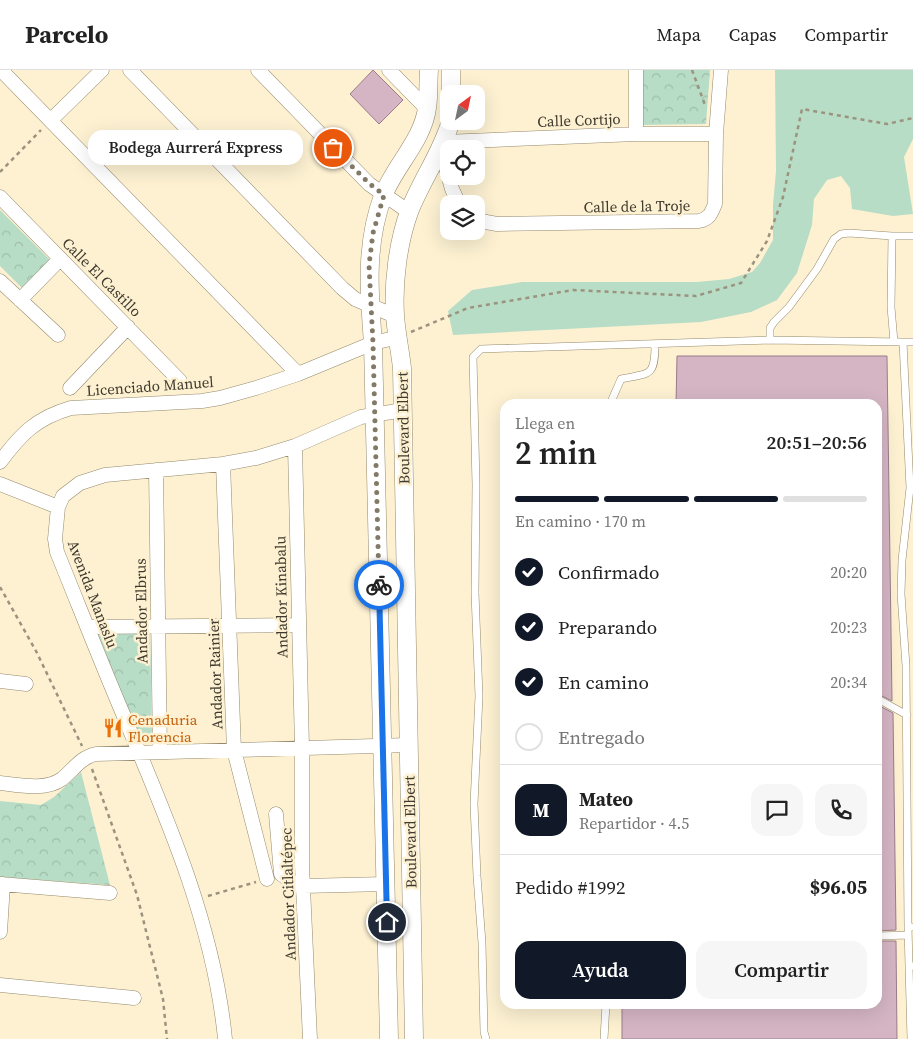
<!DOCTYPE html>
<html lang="es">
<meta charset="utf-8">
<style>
:root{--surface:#fff;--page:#f6f6f6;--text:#222;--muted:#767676;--line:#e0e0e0;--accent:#111827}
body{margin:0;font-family:"Source Serif 4",serif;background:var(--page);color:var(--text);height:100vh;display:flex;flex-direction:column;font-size:19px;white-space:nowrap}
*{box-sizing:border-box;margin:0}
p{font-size:16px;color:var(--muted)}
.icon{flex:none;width:28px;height:28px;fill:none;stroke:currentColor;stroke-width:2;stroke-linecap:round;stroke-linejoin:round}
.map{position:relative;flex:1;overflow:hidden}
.details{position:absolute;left:500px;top:329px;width:382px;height:610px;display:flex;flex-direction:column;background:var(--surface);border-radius:15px;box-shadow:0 5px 20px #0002}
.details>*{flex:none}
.needle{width:32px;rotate:33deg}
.fabs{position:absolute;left:440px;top:15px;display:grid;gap:10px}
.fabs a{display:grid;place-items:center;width:45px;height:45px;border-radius:10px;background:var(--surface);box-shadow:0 5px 20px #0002;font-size:25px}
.pin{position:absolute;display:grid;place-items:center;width:42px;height:42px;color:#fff;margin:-21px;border:2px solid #fff;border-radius:50%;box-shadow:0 1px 5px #0007}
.courier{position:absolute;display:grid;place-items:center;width:50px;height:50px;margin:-25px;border:4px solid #1a73e8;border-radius:50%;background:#fff;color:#222;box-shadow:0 1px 6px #0007}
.bubble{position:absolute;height:35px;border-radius:15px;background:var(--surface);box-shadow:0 5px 20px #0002;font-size:16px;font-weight:600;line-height:35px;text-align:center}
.head em{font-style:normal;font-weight:600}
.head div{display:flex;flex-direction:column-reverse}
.head{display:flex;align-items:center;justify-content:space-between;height:85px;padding:0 15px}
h1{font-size:32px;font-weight:600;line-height:38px}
.bar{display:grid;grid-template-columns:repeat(4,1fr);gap:8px 5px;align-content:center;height:60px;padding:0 15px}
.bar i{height:6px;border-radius:4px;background:var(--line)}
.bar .active{background:var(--accent)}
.bar p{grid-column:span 4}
.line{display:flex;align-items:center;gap:12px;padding:0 15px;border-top:1px solid var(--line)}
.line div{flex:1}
.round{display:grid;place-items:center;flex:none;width:52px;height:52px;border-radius:15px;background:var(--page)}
ol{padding:0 15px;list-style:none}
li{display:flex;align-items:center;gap:15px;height:55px}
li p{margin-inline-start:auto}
li .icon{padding:5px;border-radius:50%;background:var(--accent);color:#fff;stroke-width:4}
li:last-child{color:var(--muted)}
li i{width:28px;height:28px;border:2px solid var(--line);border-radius:50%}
.primary-button{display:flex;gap:10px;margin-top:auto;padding:10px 15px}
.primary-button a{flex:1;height:58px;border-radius:15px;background:var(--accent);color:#fff;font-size:20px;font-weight:600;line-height:58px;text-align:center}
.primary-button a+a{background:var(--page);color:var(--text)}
header{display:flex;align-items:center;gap:30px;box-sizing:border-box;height:70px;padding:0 25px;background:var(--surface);border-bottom:1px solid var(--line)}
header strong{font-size:24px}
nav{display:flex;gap:28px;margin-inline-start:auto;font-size:18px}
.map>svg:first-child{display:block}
.green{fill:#b7ddc6}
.park{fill:url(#park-crowns)}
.building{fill:#d5b5c4;stroke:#9a7c8a}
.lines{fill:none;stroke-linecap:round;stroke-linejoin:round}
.service-casing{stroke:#94896c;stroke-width:8}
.minor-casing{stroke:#94896c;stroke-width:15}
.tertiary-casing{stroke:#94896c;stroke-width:19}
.path{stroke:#9b937e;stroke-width:2.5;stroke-dasharray:4 4;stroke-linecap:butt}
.service{stroke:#fff;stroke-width:7}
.minor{stroke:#fff;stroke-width:14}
.tertiary{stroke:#fff;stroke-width:18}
.done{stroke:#827a67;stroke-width:5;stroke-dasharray:0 9}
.route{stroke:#1a73e8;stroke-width:6}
.labels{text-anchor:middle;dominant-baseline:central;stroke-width:5;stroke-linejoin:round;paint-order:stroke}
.street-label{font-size:15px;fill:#3f3a2e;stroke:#fdf1d2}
.food-label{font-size:15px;fill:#c56008;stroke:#fdf1d2;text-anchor:start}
</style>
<header>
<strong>Parcelo</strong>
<nav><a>Mapa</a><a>Capas</a><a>Compartir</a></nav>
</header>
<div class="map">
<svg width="913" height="969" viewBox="0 0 913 969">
<defs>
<pattern id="park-crowns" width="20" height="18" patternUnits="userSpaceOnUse" patternTransform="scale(1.25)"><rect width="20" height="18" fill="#b7ddc6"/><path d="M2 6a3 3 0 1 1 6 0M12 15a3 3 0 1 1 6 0" fill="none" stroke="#9ebeaa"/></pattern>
</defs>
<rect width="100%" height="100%" fill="#fdf1d2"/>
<path class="green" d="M775,0H913V69L904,87L913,144L893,146L852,139L850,118L841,106L827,110L814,129L812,155L797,203L777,230L751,242L701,252L453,265L448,241L472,220L522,212H697L729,209L752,202L760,193L773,170V135L776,101Z"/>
<path class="park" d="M639,0H710L706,54L640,55Z
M0,140L53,193L25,221L0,196Z
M95,556H150L152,665L137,664Z
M81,702L110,815L0,807V731L41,735L54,727Z"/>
<path class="building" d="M373,0L403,30L379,54L350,24Z
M677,286H887L892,631L878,624V334H676Z
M878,635L893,643L896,860L878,861Z
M878,871H896L897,969H622V934H878Z"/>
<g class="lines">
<defs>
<path id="service" d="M892,166L891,237L894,272
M903,272L770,270V258L774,252L789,237L817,199L834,169L841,164L849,163L892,166H913
M610,334L621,309C650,303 655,307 655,274
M910,418L903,272H913
M913,418H910L902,490L901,524L906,596L908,857H913
M878,629L907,645
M908,857L909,896
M878,866L908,865
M486,969L484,962L482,873L477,806L474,734L479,626L475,523L476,415L473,287L481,279L770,270
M604,969L606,934
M911,969L909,896H913"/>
<path id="minor" d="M1,0L298,304
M130,0L342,218L355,229L395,246
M258,0L369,114L409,142
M389,0L427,39
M636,0V64
M51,50L102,0
M445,72L636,64H716
M441,79L452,119L459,134
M0,127L180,311
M476,149L486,152L497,154L699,151C709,149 711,144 715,134L716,64L721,0
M0,211L58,265
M20,230L60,189
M70,318L128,257
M295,376L302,678V796L310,969
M0,392C21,364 36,348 71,338L202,331L220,328L256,318L298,304L373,273L399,267
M223,394L234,680L267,809
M156,400L160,682
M0,414L58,437
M88,557L298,555
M0,611L26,614
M0,713C20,715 45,721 62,709C74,699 81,687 96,684L409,675
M276,744L281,804L296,815L303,816L386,814
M0,814L110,823
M0,862L3,814
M0,915L134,928
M225,969C214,855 167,748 123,644C100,590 79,536 57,482L55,469L58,437L63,426L80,413L105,405L223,394L256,388L295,376L361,347L403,340"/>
<path id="tertiary" d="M451,0V24
M389,969L373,273C369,223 365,174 383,126C394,97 423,70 427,38C429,26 428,12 429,0
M414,969L402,298C400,280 396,262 395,245C393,212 398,173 409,142C421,111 441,84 451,51"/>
</defs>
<use href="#service" class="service-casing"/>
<use href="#minor" class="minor-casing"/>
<use href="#tertiary" class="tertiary-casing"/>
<path class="path" d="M692,0L705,35
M0,102L41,60
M411,262L468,238L573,220L696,226L741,213L767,171L783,127L802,39L887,54L913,48
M0,517L36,581L82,676
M92,699L137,825L163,929L167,969
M208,826L256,812"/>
<use href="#service" class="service"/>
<use href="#minor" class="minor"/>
<use href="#tertiary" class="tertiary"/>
</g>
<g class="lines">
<path class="done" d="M333,78L370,114L384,125L373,163L369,195L373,273L379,515"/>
<path class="route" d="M379,515L387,852"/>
</g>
<defs>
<symbol id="restaurant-bare" viewBox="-9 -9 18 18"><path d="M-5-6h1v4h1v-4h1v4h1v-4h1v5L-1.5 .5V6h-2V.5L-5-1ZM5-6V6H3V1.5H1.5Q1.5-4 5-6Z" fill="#e8710a" stroke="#fdf1d2" stroke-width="2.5" paint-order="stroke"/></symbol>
</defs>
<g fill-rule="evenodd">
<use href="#restaurant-bare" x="99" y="644" width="28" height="28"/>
</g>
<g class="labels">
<g class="street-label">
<text transform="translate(579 50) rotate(-2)">Calle Cortijo</text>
<text transform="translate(637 136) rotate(-1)">Calle de la Troje</text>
<text transform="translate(102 207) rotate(45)">Calle El Castillo</text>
<text transform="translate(150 316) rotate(-4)">Licenciado Manuel</text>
<text transform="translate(403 358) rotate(-91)">Boulevard Elbert</text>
<text transform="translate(93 524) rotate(69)">Avenida Manaslu</text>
<text transform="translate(281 527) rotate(-91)">Andador Kinabalu</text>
<text transform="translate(141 541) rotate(-91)">Andador Elbrus</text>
<text transform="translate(215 604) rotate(-92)">Andador Rainier</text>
<text transform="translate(410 762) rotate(-91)">Boulevard Elbert</text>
<text transform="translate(288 824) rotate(-92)">Andador Citlaltépec</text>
</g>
<g class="food-label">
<text x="128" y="649">Cenaduria<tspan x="128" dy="17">Florencia</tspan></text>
</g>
</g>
</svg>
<div class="fabs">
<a><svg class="needle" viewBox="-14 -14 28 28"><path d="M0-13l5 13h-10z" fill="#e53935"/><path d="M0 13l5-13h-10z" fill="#767676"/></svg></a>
<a><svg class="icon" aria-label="locate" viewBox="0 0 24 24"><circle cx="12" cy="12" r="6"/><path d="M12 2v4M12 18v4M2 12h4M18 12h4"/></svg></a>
<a><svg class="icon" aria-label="layers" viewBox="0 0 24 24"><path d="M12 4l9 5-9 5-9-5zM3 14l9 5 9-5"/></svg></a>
</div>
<div class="pin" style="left:333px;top:78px;background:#ea580c"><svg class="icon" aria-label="bag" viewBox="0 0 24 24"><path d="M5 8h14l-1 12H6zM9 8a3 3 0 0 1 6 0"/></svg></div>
<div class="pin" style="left:387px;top:852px;background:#1f2937"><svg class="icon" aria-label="home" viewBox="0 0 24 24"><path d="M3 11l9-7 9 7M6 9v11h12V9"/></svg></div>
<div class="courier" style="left:379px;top:515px"><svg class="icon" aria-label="bike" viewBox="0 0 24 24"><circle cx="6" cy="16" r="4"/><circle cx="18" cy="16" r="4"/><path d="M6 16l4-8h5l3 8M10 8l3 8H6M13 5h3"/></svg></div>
<div class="bubble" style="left:88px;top:60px;width:215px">Bodega Aurrerá Express</div>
<section class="details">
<div class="head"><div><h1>2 min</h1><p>Llega en</p></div><em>20:51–20:56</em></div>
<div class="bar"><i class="active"></i><i class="active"></i><i class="active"></i><i></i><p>En camino · 170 m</p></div>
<ol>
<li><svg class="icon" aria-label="check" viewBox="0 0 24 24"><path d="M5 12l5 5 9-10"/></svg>Confirmado<p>20:20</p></li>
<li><svg class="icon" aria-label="check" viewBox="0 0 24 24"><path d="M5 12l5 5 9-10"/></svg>Preparando<p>20:23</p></li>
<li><svg class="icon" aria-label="check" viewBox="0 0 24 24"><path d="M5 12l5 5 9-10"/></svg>En camino<p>20:34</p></li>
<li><i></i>Entregado</li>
</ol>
<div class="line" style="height:90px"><b class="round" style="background:var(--accent);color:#fff">M</b><div><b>Mateo</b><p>Repartidor · 4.5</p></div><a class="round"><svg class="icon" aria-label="chat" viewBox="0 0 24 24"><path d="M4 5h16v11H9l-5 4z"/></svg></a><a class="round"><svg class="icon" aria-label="phone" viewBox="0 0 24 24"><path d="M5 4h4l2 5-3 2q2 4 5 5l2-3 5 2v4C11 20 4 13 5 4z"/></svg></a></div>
<div class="line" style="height:65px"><div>Pedido #1992</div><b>$96.05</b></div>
<div class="primary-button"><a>Ayuda</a><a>Compartir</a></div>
</section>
</div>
